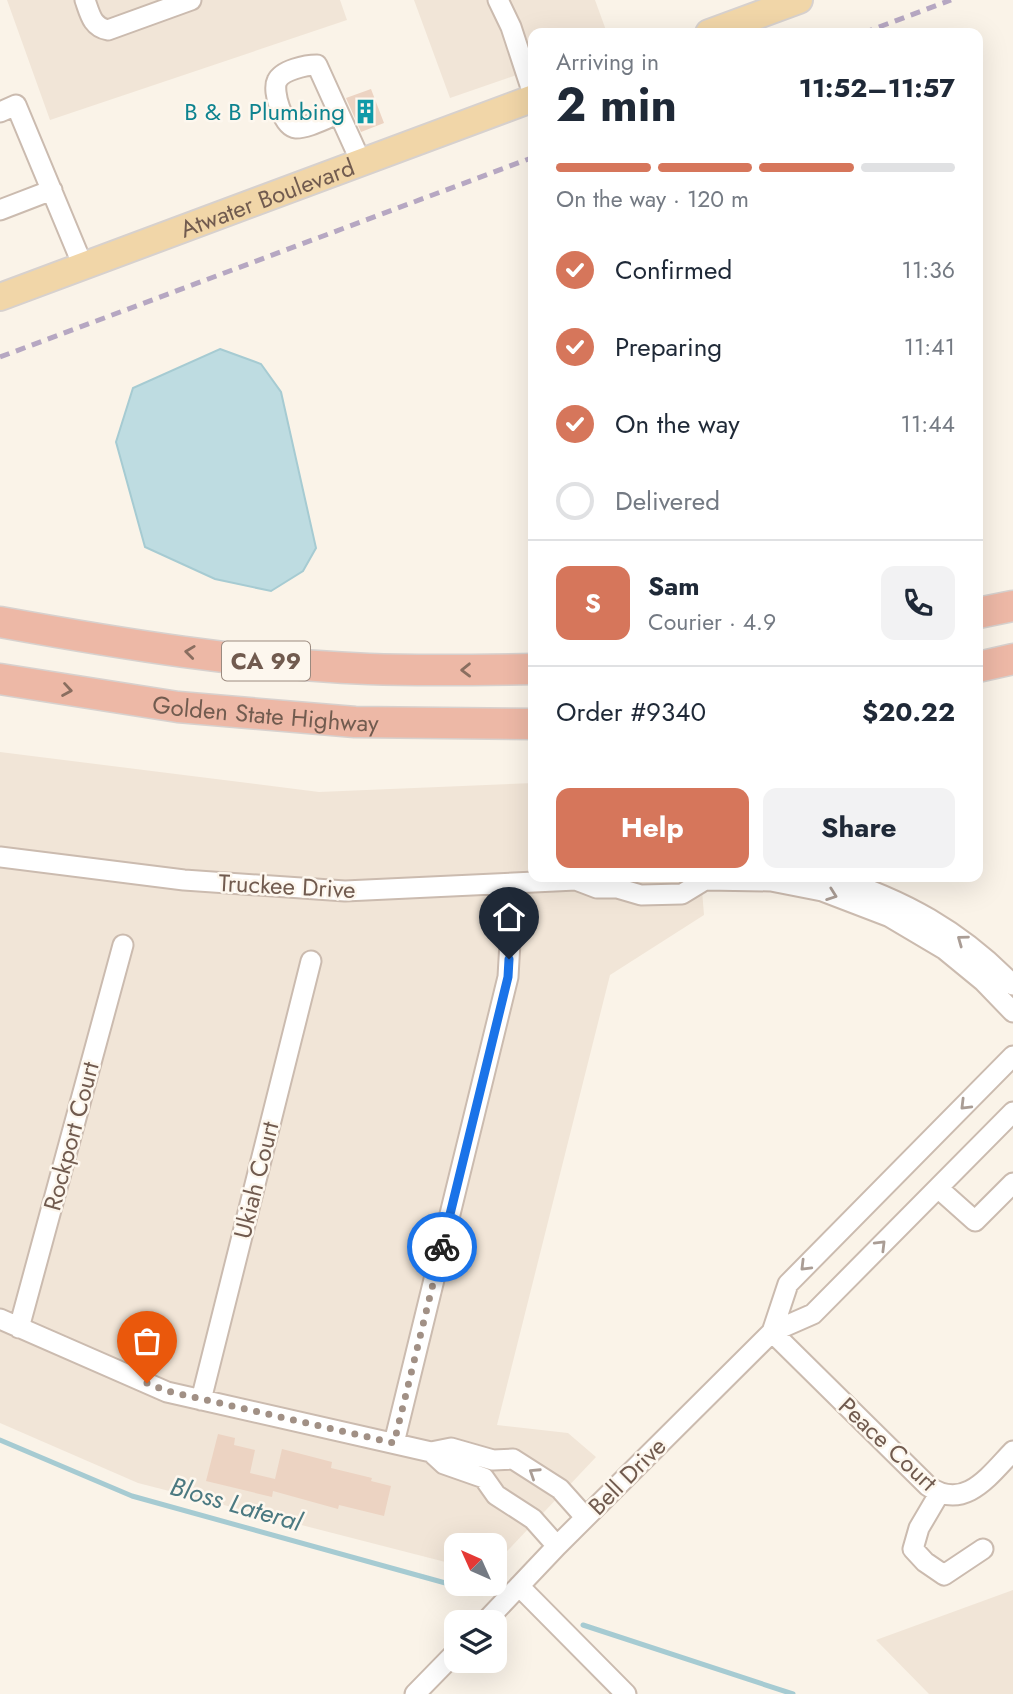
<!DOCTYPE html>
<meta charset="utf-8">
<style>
:root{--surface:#fff;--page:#f2f2f3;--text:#1f2937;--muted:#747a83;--line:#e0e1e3;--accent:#d6765b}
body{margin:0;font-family:Jost,sans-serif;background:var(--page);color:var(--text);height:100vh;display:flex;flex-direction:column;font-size:26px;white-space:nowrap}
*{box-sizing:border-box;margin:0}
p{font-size:23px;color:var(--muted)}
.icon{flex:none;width:38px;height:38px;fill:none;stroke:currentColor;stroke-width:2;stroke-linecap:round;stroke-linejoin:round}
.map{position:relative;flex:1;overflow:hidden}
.panel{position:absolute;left:528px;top:28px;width:455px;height:854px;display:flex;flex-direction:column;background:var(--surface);border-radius:14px;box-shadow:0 7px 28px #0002}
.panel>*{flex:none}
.needle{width:46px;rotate:315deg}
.fabs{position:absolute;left:444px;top:1533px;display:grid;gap:14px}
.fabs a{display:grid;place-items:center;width:63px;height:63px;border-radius:14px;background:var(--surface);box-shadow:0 7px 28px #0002;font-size:35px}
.pin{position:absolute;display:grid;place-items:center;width:60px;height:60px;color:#fff;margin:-72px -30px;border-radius:50% 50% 50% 0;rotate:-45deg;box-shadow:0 0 7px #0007}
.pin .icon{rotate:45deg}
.courier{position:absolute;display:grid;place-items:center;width:70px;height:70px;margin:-35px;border:5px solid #1a73e8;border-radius:50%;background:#fff;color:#222;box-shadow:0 2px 9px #0007}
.headline em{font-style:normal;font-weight:700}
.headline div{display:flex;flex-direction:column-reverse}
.headline{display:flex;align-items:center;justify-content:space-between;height:119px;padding:0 28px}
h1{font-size:46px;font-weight:700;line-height:52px}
.bar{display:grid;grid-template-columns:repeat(4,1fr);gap:10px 7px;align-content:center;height:84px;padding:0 28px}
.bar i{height:9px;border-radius:5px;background:var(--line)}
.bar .on{background:var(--accent)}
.bar p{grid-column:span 4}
.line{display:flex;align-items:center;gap:18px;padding:0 28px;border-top:2px solid var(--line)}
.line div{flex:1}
.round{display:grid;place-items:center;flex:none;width:74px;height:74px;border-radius:14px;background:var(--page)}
ol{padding:0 28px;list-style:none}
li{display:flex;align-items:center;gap:21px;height:77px}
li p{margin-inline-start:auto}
li .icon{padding:7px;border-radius:50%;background:var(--accent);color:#fff;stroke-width:4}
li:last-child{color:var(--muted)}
li i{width:38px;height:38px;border:4px solid var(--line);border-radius:50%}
.cta{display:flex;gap:14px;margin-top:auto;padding:14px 28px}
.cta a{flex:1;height:80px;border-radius:14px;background:var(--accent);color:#fff;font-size:28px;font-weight:700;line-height:80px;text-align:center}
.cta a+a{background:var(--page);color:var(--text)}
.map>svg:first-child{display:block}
.residential{fill:#f1e5d7}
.water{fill:#bedce1;stroke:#a6cbd2;stroke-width:2}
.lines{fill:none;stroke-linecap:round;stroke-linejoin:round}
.stream{stroke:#a6cbd2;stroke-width:5}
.building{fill:#ecd3c2}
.minor-casing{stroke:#cbbbaf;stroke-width:23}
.major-casing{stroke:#d7d1ce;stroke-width:30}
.highway-casing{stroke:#d7d1ce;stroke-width:33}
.minor{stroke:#fff;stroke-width:19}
.major{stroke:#f1d6a8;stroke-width:26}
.highway{stroke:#edb8a6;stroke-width:30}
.rail{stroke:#b6a7c2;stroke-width:5;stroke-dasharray:10 7;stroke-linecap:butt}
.oneway{stroke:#8a6e60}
.oneway2{stroke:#aa9d95}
.done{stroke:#a19085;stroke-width:7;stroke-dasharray:0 12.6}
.route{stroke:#1a73e8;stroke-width:9}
.labels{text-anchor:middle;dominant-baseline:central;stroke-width:5;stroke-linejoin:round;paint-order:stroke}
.shield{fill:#fdf7ee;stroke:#9b8a7f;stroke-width:2}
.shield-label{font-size:23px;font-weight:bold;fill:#715b4f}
.culture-label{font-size:24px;fill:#0d838f;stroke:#fdf7ee;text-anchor:end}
.street-label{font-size:24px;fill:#715b4f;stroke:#fdf7ee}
.water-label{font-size:26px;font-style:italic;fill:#4b7981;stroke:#fdf7ee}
</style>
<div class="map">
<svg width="1013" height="1694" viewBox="0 0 1013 1694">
<rect width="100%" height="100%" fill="#faf3e8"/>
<path class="residential" d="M7,0H340L347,20L50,120Z
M414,0H595L607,33H534V69L450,98Z
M0,752L319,792L534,783V877H701L704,915L610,975L497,1425L568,1433L596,1457L495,1564V1545H457V1565L138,1483L0,1423Z
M1013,1590V1694H929L876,1640Z"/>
<path class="water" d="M220,349L261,364L281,392L316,548L303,571L271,591L215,579L145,547L116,442L133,388Z"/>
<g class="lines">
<path class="stream" d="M0,1440L132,1496L467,1589
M583,1625L793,1694"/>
</g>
<path class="building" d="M371,89L384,123L361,132L346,98Z
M218,1434L235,1438L234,1445L255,1450L250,1473L275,1479L282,1449L332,1462L331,1468L372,1478L371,1481L391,1486L384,1516L339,1505L338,1509L273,1491L272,1497L206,1481Z"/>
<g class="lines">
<defs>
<path id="minor" d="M85,0C90,14 92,27 108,30L191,0
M498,0L511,27L534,97
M0,112L16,105L83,266
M338,114C326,118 309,128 296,128C283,127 272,91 277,81C282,70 306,65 317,65L361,162
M0,210L52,190
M0,857L184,880L345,891L576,880L582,877
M832,877C903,899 961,931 1013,985
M576,880L597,888H617L641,895L682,894L705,880L771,881L822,891L890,917L944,949L983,981L1013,1012
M938,1188L975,1221L1013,1183
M0,1319L167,1392L431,1452L451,1448L493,1460L513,1459L560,1489L585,1517
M19,1328L123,945
M772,1332L788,1284L1013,1056
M772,1332L928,1486C964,1512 989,1476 1013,1451
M201,1400L311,961
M394,1443L508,977L510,942L503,884
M431,1452L444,1464L484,1478L496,1495L533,1519L557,1546
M939,1494L919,1528L913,1549L925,1562L944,1575L983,1549
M519,1586L626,1694
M485,1622L557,1546L772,1332L813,1314L1013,1112
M415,1694L457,1651"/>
<g id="major">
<path d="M709,33L799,0"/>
<path id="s1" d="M0,297L534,98"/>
</g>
<g id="highway">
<path d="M978,613L1013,606"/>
<path d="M0,622C122,644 245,664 369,669C424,671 479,670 534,669"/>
<path d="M978,667L1013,659"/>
<path id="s2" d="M0,679L178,707L355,722L534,724"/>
</g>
</defs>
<use href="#minor" class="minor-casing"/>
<use href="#major" class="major-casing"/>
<use href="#highway" class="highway-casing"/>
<use href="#minor" class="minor"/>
<use href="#major" class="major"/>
<use href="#highway" class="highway"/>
<path class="rail" d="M863,33L951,0
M0,357L534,157"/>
</g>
<defs><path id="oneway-chevron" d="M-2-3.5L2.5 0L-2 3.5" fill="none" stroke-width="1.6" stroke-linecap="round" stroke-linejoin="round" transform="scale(1.75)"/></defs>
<g class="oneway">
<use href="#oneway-chevron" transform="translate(190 652) rotate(-173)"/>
<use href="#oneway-chevron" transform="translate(466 670) rotate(179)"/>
<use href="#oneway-chevron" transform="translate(67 690) rotate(9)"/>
</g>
<g class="oneway2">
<use href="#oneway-chevron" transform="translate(832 895) rotate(20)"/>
<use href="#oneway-chevron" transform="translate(962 940) rotate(-144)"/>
<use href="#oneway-chevron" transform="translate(965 1105) rotate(135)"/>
<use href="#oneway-chevron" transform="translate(881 1245) rotate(-45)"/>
<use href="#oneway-chevron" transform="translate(805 1266) rotate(135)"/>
<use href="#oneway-chevron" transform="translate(534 1473) rotate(-147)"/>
</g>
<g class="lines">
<path class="done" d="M147,1383L167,1391L394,1443L442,1247"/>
<path class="route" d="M442,1247L508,977L509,959"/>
</g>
<defs>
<symbol id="building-bare" viewBox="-9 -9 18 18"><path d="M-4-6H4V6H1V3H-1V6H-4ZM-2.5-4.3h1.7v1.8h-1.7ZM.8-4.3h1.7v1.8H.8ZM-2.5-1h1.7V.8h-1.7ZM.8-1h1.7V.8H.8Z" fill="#0f9aa8" stroke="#fdf7ee" stroke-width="2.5" paint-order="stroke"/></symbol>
</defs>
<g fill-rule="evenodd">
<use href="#building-bare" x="348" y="94" width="35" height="35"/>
</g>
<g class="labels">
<rect class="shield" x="222" y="641.5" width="88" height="39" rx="5"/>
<g class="shield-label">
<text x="266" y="661">CA 99</text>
</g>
<g class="culture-label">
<text x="345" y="111">B &amp; B Plumbing</text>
</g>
<g class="street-label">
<text stroke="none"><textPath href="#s1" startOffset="285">Atwater Boulevard</textPath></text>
<text stroke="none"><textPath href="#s2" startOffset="268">Golden State Highway</textPath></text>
<text transform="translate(287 886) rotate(3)">Truckee Drive</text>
<text transform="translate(71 1136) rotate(-75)">Rockport Court</text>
<text transform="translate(256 1180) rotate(-76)">Ukiah Court</text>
<text transform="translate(888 1444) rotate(43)">Peace Court</text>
<text transform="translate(627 1476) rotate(-45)">Bell Drive</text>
</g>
<g class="water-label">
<text transform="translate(236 1504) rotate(16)">Bloss Lateral</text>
</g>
</g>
</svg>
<div class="fabs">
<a><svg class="needle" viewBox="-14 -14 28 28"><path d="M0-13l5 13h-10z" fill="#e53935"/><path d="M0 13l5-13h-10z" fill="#747a83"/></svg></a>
<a><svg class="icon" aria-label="layers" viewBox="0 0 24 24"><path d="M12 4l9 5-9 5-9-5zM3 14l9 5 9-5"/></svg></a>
</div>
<div class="pin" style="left:147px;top:1383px;background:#ea580c"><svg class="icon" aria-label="bag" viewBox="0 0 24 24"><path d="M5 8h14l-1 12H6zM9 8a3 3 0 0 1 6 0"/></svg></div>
<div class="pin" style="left:509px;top:959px;background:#1f2937"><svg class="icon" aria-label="home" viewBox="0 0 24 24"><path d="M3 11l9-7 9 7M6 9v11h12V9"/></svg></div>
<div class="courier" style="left:442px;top:1247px"><svg class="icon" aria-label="bike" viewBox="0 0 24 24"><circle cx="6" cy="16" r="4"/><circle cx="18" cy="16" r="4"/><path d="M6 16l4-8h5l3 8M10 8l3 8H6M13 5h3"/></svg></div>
<section class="panel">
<div class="headline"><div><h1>2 min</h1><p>Arriving in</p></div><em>11:52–11:57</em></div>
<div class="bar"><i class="on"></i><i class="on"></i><i class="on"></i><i></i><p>On the way · 120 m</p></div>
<ol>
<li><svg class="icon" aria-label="check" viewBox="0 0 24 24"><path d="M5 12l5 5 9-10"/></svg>Confirmed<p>11:36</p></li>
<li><svg class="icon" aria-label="check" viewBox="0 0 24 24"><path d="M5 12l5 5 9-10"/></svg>Preparing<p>11:41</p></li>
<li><svg class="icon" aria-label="check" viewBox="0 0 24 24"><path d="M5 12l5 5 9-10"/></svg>On the way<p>11:44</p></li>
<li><i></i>Delivered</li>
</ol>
<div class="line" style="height:126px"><b class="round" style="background:var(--accent);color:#fff">S</b><div><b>Sam</b><p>Courier · 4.9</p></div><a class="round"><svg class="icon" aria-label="phone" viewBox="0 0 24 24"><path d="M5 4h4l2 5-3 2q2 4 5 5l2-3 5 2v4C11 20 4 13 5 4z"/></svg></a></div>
<div class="line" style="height:91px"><div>Order #9340</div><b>$20.22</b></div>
<div class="cta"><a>Help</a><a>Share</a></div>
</section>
</div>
